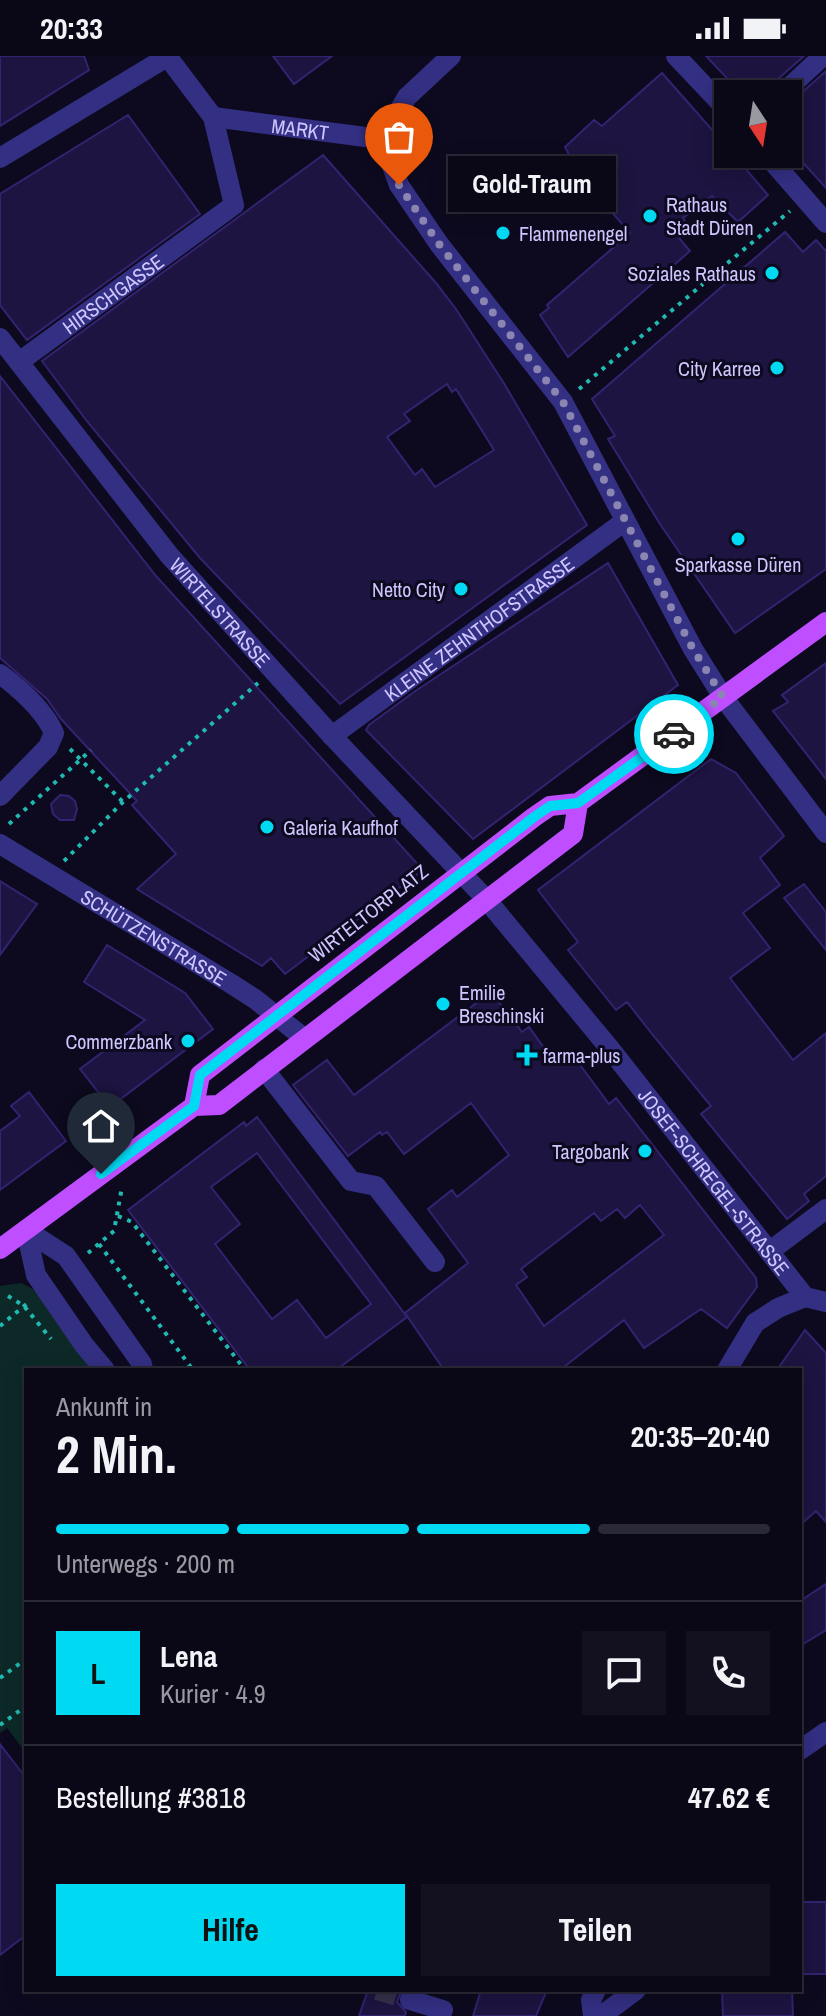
<!DOCTYPE html>
<html lang="de">
<meta charset="utf-8">
<style>
:root{--surface:#0a0817;--page:#131120;--text:#f1f3f6;--muted:#999aa1;--line:#2a2936;--accent:#00d9f2}
body{margin:0;font-family:"Archivo Narrow",sans-serif;background:var(--page);color:var(--text);height:100vh;display:flex;flex-direction:column;font-size:30px;white-space:nowrap}
*{box-sizing:border-box;margin:0}
p{font-size:26px;color:var(--muted)}
.icon{flex:none;width:44px;height:44px;fill:none;stroke:currentColor;stroke-width:2;stroke-linecap:round;stroke-linejoin:round}
.map{position:relative;flex:1;overflow:hidden}
.panel{position:absolute;left:24px;top:1312px;width:778px;height:624px;display:flex;flex-direction:column;background:var(--surface);border-radius:0px;box-shadow:0 4px 20px #0003,0 0 0 2px var(--line)}
.panel>*{flex:none}
.needle{width:52px;rotate:168deg}
.controls{position:absolute;left:714px;top:24px;display:grid;gap:16px}
.controls a{display:grid;place-items:center;width:88px;height:88px;border-radius:0px;background:var(--surface);box-shadow:0 4px 20px #0003,0 0 0 2px var(--line);font-size:40px}
.pin{position:absolute;display:grid;place-items:center;width:68px;height:68px;color:#fff;margin:-82px -34px;border-radius:50% 50% 50% 0;rotate:-45deg;box-shadow:0 0 8px #0007}
.pin .icon{rotate:45deg}
.courier{position:absolute;display:grid;place-items:center;width:80px;height:80px;margin:-40px;border:6px solid #00d9f2;border-radius:50%;background:#fff;color:#222;box-shadow:0 2px 10px #0007}
.bubble{position:absolute;height:56px;border-radius:0px;background:var(--surface);box-shadow:0 4px 20px #0003,0 0 0 2px var(--line);font-size:26px;font-weight:800;line-height:56px;text-align:center}
.headline em{font-style:normal;font-weight:800}
.headline div{display:flex;flex-direction:column-reverse}
.headline{display:flex;align-items:center;justify-content:space-between;height:136px;padding:0 32px}
h1{font-size:52px;font-weight:800;line-height:60px}
.bar{display:grid;grid-template-columns:repeat(4,1fr);gap:12px 8px;align-content:center;height:96px;padding:0 32px}
.bar i{height:10px;border-radius:6px;background:var(--line)}
.bar .selected{background:var(--accent)}
.bar p{grid-column:span 4}
.line{display:flex;align-items:center;gap:20px;padding:0 32px;border-top:2px solid var(--line)}
.line div{flex:1}
.round{display:grid;place-items:center;flex:none;width:84px;height:84px;border-radius:0px;background:var(--page)}
.primary-button{display:flex;gap:16px;margin-top:auto;padding:16px 32px}
.primary-button a{flex:1;height:92px;border-radius:0px;background:var(--accent);color:#111;font-size:32px;font-weight:800;line-height:92px;text-align:center}
.primary-button a+a{background:var(--page);color:var(--text)}
.status{display:flex;justify-content:space-between;align-items:center;height:56px;padding:0 40px;background:var(--surface);direction:ltr}
.status svg{height:22px;fill:currentColor}
.map>svg:first-child{display:block}
.green{fill:#0c2928}
.building{fill:#1d1441;stroke:#332370;stroke-width:2;fill-rule:evenodd}
.lines{fill:none;stroke-linecap:round;stroke-linejoin:round}
.minor-tunnel{stroke:#34304c;stroke-width:20;stroke-dasharray:20 10;stroke-linecap:butt}
.path{stroke:#20bab2;stroke-width:4;stroke-dasharray:4 6;stroke-linecap:butt}
.minor{stroke:#332f83;stroke-width:20}
.major{stroke:#be4eff;stroke-width:20}
.done{stroke:#8a85b1;stroke-width:8;stroke-dasharray:0 14.4}
.route{stroke:#00d9f2;stroke-width:10}
.poi-dot{fill:#00d9f2;stroke:#0d0a1f;stroke-width:3}
.labels{text-anchor:middle;dominant-baseline:central;stroke-width:6;stroke-linejoin:round;paint-order:stroke}
.street-label{font-size:20px;fill:#cec7ff;stroke:#0d0a1f}
.poi-label{font-size:20px;fill:#cec7ff;stroke:#0d0a1f;text-anchor:start}
</style>
<div class="status"><b>20:33</b><svg viewBox="0 0 49 12"><path d="M0 12V9h3v3zM5 12V6h3v6zM10 12V3h3v9zM15 12V0h3v12zM26 1h20v11H26zM47 4h2v5h-2z"/></svg></div>
<div class="map">
<svg width="826" height="1960" viewBox="0 0 826 1960">
<rect width="100%" height="100%" fill="#0d0a1f"/>
<path class="green" d="M21,1227L41,1237L102,1314H26V1697L7,1672L0,1677V1230Z"/>
<path class="building" d="M0,0H84L89,14L0,70Z
M273,0H332L294,28Z
M706,0H804L761,38H742Z
M826,15V132L788,90V49Z
M662,17L728,92V98H733L768,139L738,166L712,140L683,162L690,173L679,182L690,195L568,301L540,259L549,252L547,249L630,177L581,121L565,91L594,64L602,70Z
M128,59L200,158L27,284L0,249V138Z
M323,99L436,227L456,253L505,329L587,469L340,648L200,502L86,364L42,305ZM447,328L452,336L456,333L494,394L435,431L422,413L415,419L387,381L410,365L404,358Z
M785,176L803,196L816,184L826,195V513L735,577L660,468L608,383L615,380L592,343Z
M0,320L156,520L423,814L285,918L271,902L262,910L137,833L176,798L132,749L137,745L61,663L47,643L0,602Z
M608,507L678,629L473,783L366,674L369,669L414,636Z
M826,607V723L773,655L788,646L782,639Z
M711,703L736,717L784,780L760,802L780,829L743,857L770,892L730,922L793,1004L826,977V1120L804,1138L809,1145L787,1163L701,1058L711,1050L652,978L627,946L616,954L568,894L578,886L538,834Z
M60,739L69,740L75,745L77,753L74,764H60L53,758L51,748Z
M0,825L37,848L0,899Z
M804,828L826,856V894L784,842Z
M107,889L185,937L213,973L110,1051L80,1013L145,964L84,926Z
M491,936L522,976L529,971L552,1003L571,1006L575,1002L609,1048L616,1042L756,1222L757,1231L727,1272L701,1253L644,1292L624,1264L560,1314H444L405,1257L468,1207L428,1153L452,1134L457,1141L509,1099L471,1047L404,1098L387,1076L382,1079L380,1076L348,1100L293,1029L327,1004L354,1039ZM640,1149L664,1179L544,1270L516,1229L527,1221L521,1213L594,1157L601,1165L617,1153L625,1162Z
M29,1036L66,1085L0,1134V1075L20,1060L11,1050Z
M257,1061L407,1261L336,1314H250L128,1154L244,1066L246,1070ZM257,1097L371,1248L326,1282L297,1244L272,1263L215,1188L240,1168L211,1131Z
M805,1274L826,1297V1466L816,1455L800,1469V1314H777Z
M826,1528V1574L800,1590V1545Z
M0,1688L26,1722V1879L0,1899Z
M800,1846H826V1918H801Z
M368,1934H402L397,1946L406,1956L405,1960H359Z
M481,1934H547L536,1960H473Z
M722,1934H792L793,1960H723Z"/>
<g class="lines">
<path class="minor-tunnel" d="M377,1934L410,1944"/>
<path class="path" d="M712,220L790,155
M579,333L703,228
M70,693L123,746
M9,768L91,694
M64,805L123,746L258,627
M118,1160L132,1166L245,1314
M99,1188L193,1314
M88,1197L114,1175L122,1131
M8,1240L24,1250L51,1283
M0,1270L29,1246
M0,1622L26,1603
M0,1669L26,1650"/>
<g class="minor">
<path d="M451,0L407,41L394,63L388,84L391,107L399,129L439,188L563,346L693,593L723,641L826,777"/>
<path d="M676,0L728,55"/>
<path d="M782,38L823,0"/>
<path id="s1" d="M213,61L388,84"/>
<path d="M766,98L826,167"/>
<path d="M0,102L167,1"/>
<path id="s2" d="M0,282L169,499L332,680L486,843L611,994L805,1241L826,1246"/>
<path id="s3" d="M19,306L234,149L213,61L167,0"/>
<path d="M0,618C20,633 44,654 54,677L48,691L0,740"/>
<path id="s4" d="M332,680L625,465"/>
<path id="s5" d="M0,788L230,927L255,943L304,982"/>
<path d="M264,1013L351,1125L376,1130L435,1206"/>
<path d="M26,1174L66,1200L142,1308L143,1314"/>
<path d="M26,1174L36,1219L84,1289L105,1314"/>
<path d="M770,1195L826,1153"/>
<path d="M727,1314L755,1267L778,1252L805,1241"/>
<path d="M800,1694L826,1676"/>
<path d="M410,1944L443,1954"/>
<path d="M593,1960L591,1944L596,1934"/>
<path d="M601,1960L636,1934"/>
</g>
<path class="major" d="M194,1050L200,1019L534,761L550,750L578,747L826,566
M0,1193L194,1050L219,1049L573,778L578,747"/>
</g>
<g class="lines">
<path class="done" d="M399,129L439,188L563,346L693,593L723,641L674,678"/>
<path class="route" d="M101,1118L194,1050L200,1019L534,761L550,750L578,747L674,678"/>
</g>
<g class="poi-dot">
<circle cx="650" cy="160" r="8"/>
<circle cx="503" cy="177" r="8"/>
<circle cx="772" cy="217" r="8"/>
<circle cx="777" cy="312" r="8"/>
<circle cx="738" cy="483" r="8"/>
<circle cx="461" cy="533" r="8"/>
<circle cx="267" cy="771" r="8"/>
<circle cx="443" cy="948" r="8"/>
<circle cx="188" cy="985" r="8"/>
<path d="M523 987h8v8h8v8h-8v8h-8v-8h-8v-8h8z"/>
<circle cx="645" cy="1095" r="8"/>
</g>
<g class="labels">
<g class="street-label">
<text stroke="none"><textPath href="#s1" startOffset="88">MARKT</textPath></text>
<text stroke="none"><textPath href="#s3" startOffset="116">HIRSCHGASSE</textPath></text>
<text stroke="none"><textPath href="#s2" startOffset="352">WIRTELSTRASSE</textPath></text>
<text stroke="none"><textPath href="#s4" startOffset="182">KLEINE ZEHNTHOFSTRASSE</textPath></text>
<text transform="translate(368 857) rotate(-38)">WIRTELTORPLATZ</text>
<text stroke="none"><textPath href="#s5" startOffset="180">SCHÜTZENSTRASSE</textPath></text>
<text stroke="none"><textPath href="#s2" startOffset="1106">JOSEF-SCHREGEL-STRASSE</textPath></text>
</g>
<g class="poi-label">
<text x="666" y="148">Rathaus<tspan x="666" dy="23">Stadt Düren</tspan></text>
<text x="519" y="177">Flammenengel</text>
<text x="756" y="217" text-anchor="end">Soziales Rathaus</text>
<text x="761" y="312" text-anchor="end">City Karree</text>
<text x="738" y="508" text-anchor="middle">Sparkasse Düren</text>
<text x="445" y="533" text-anchor="end">Netto City</text>
<text x="283" y="771">Galeria Kaufhof</text>
<text x="459" y="936">Emilie<tspan x="459" dy="23">Breschinski</tspan></text>
<text x="172" y="985" text-anchor="end">Commerzbank</text>
<text x="543" y="999">farma-plus</text>
<text x="629" y="1095" text-anchor="end">Targobank</text>
</g>
</g>
</svg>
<div class="controls">
<a><svg class="needle" viewBox="-14 -14 28 28"><path d="M0-13l5 13h-10z" fill="#e53935"/><path d="M0 13l5-13h-10z" fill="#999aa1"/></svg></a>
</div>
<div class="pin" style="left:399px;top:129px;background:#ea580c"><svg class="icon" aria-label="bag" viewBox="0 0 24 24"><path d="M5 8h14l-1 12H6zM9 8a3 3 0 0 1 6 0"/></svg></div>
<div class="pin" style="left:101px;top:1118px;background:#1f2937"><svg class="icon" aria-label="home" viewBox="0 0 24 24"><path d="M3 11l9-7 9 7M6 9v11h12V9"/></svg></div>
<div class="courier" style="left:674px;top:678px"><svg class="icon" aria-label="car" viewBox="0 0 24 24"><path d="M5 17H2v-5l4-1 3-4h7l3 4 3 1v5h-3M9 17h6M6 11h13"/><circle cx="7" cy="17" r="2"/><circle cx="17" cy="17" r="2"/></svg></div>
<div class="bubble" style="left:448px;top:100px;width:168px">Gold-Traum</div>
<section class="panel">
<div class="headline"><div><h1>2 Min.</h1><p>Ankunft in</p></div><em>20:35–20:40</em></div>
<div class="bar"><i class="selected"></i><i class="selected"></i><i class="selected"></i><i></i><p>Unterwegs · 200 m</p></div>
<div class="line" style="height:144px"><b class="round" style="background:var(--accent);color:#111">L</b><div><b>Lena</b><p>Kurier · 4.9</p></div><a class="round"><svg class="icon" aria-label="chat" viewBox="0 0 24 24"><path d="M4 5h16v11H9l-5 4z"/></svg></a><a class="round"><svg class="icon" aria-label="phone" viewBox="0 0 24 24"><path d="M5 4h4l2 5-3 2q2 4 5 5l2-3 5 2v4C11 20 4 13 5 4z"/></svg></a></div>
<div class="line" style="height:104px"><div>Bestellung #3818</div><b>47.62 €</b></div>
<div class="primary-button"><a>Hilfe</a><a>Teilen</a></div>
</section>
</div>
